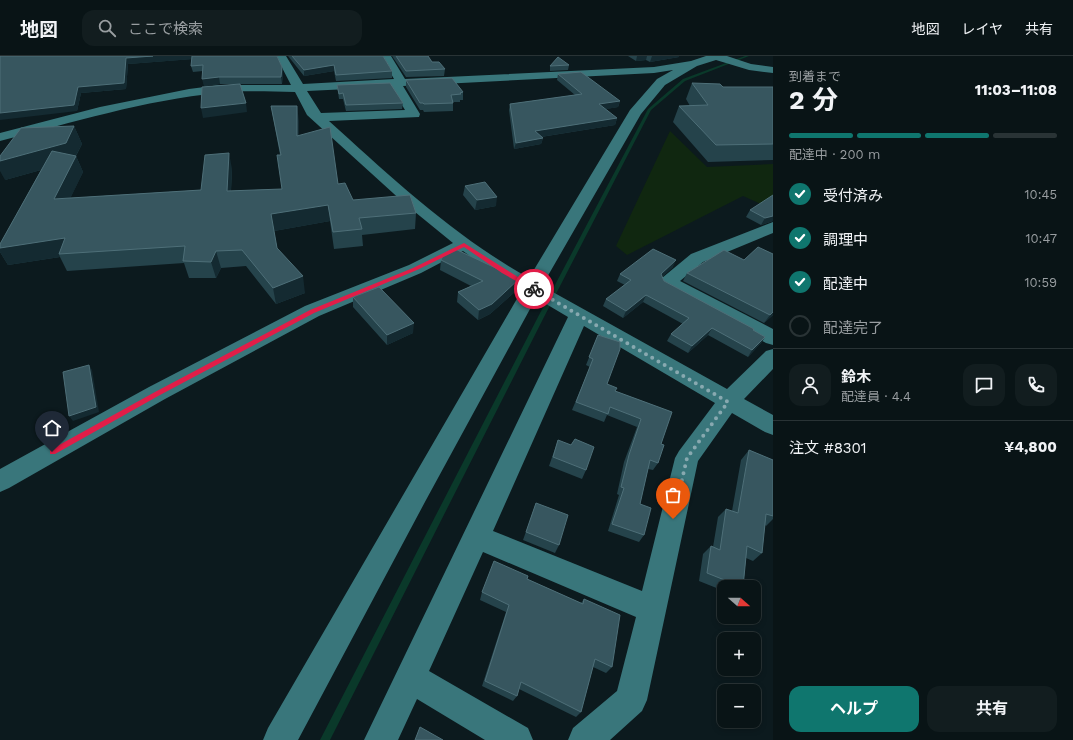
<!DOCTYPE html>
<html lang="ja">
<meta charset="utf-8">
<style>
:root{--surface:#091416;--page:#121d1f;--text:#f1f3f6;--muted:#999ea1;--line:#293335;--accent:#0f766e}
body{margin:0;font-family:"Work Sans","Noto Sans JP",sans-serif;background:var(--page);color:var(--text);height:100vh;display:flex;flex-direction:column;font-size:15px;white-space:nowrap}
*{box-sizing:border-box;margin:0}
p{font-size:13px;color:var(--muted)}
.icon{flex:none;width:22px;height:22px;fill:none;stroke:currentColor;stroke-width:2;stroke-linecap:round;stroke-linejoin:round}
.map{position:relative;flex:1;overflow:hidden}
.side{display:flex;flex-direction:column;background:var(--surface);width:300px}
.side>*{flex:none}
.needle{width:26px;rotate:111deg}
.fabs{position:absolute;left:717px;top:524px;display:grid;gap:8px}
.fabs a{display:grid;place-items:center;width:44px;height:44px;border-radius:8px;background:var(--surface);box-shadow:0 2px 6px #0003,0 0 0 1px var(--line);font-size:20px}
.pin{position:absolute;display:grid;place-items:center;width:34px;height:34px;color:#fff;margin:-41px -17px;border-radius:50% 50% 50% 0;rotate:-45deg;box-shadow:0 0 4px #0007}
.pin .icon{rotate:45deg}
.courier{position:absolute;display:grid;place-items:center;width:40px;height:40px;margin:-20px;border:3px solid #e11d48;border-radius:50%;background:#fff;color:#222;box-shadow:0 1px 5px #0007}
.summary em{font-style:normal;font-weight:700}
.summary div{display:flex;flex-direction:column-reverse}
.summary{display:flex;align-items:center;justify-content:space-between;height:68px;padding:0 16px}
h1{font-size:26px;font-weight:700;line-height:30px}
.bar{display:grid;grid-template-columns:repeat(4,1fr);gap:6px 4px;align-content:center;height:48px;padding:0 16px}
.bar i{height:5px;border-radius:3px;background:var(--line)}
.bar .on{background:var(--accent)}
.bar p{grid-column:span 4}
.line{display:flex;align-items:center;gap:10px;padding:0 16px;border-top:1px solid var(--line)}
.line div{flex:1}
.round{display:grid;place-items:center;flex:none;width:42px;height:42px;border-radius:12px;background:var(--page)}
ol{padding:0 16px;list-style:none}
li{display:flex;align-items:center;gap:12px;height:44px}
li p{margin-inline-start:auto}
li .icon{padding:4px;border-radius:50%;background:var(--accent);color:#fff;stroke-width:4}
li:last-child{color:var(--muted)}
li i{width:22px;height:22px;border:2px solid var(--line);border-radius:50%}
.action{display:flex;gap:8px;margin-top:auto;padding:8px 16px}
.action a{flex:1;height:46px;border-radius:12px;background:var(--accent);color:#fff;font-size:16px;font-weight:700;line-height:46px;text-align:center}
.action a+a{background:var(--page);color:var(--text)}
header{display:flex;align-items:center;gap:24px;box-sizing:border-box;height:56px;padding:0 20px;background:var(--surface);border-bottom:1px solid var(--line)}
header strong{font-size:19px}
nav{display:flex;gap:22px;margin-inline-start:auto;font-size:14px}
.search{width:280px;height:36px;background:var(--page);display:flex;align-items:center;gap:10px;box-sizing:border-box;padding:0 14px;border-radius:12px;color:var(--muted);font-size:15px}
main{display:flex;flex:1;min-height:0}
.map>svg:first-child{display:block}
.green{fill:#102710}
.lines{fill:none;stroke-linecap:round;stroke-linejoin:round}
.stream{fill:#0a392a;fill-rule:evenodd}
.minor{fill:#39767b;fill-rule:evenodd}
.wall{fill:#25434b}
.shaded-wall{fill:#142a31}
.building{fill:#37565f;stroke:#4e6f78}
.route{fill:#e11d48}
.done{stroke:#88a9b0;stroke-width:4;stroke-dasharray:0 7.2}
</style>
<header>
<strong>地図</strong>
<div class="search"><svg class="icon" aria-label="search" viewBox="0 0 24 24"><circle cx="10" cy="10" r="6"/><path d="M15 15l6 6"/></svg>ここで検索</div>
<nav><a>地図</a><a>レイヤ</a><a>共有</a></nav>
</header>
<main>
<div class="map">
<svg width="773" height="684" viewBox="0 0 773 684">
<rect width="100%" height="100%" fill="#0c1a1e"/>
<path class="green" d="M670,75L707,111L773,108V142L761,148L743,140L627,199L616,190Z"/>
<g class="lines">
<path class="stream" d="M745,0H749L685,25L651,54L544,261L330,684H320L538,261L648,53L683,23Z"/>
<path class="minor" d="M276,0H286L303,28L394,23L381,0H391L405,23L654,11L691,5L706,0H727L751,8L773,11V17L749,14L716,4L697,10L665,29L641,58L542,230L727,333L766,295L773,293V313L744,343L773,359V379L765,376L732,357L698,405L647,644L642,655L610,684H568L573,672L617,635L636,561L483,496L429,615L528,672L533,684H485L417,643L398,684H364L568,261L536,242L426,444L298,684H263L268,672L522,234L498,220L463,195L421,217L319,260L165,343L9,432L0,436V413L149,331L305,250L409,209L453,187L404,147L307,59L295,36C270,36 244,34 219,37C145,44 71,67 0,85V77L100,51L189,33L220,29H291ZM673,14L657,23L630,54L529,222C455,181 391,121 329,65L419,61L420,58L403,30L654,17ZM391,31L405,54L321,57L307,35ZM584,270L715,347L679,395L675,402L642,535L493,475Z
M773,166V177L703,206L680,225L773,273V289L766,287L662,230L659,226L662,222L691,198Z"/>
</g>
<path class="wall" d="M0,0H277L282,11L283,17L282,28H220L204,30L203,15L193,16L191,10L192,3L128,8L126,33L81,37L77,55Z
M288,0H383L392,15V22L336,25L334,15L304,20Z
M392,0H428L432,6L445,13L444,20L406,21Z
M628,0H679V1L650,6L646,4L636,5Z
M569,9L568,14L550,15V10Z
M558,18L620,45L618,51L605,53L617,62L615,69L541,81L543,82L541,88L514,93L509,54L510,48L575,39L557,24Z
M406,24L463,36V44H460V46H453V55L424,56L423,54H420L406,31Z
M692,27L723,31H773V30V104L708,106L673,66L679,50H690L686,43Z
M337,29L403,47L402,53L346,55L343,43H339Z
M271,50L299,65V80L338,128L353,144L416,157L415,173L362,179L363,190L334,193L330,165L274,175L277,192L305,237L276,248L246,210L221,212L216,222H189L184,207L67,215L60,201L8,209L0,196V188L41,114L5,124L74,70L82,88L76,100L83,116L70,142L201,134L232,113L231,135L282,133L280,99Z
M465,130L496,150L475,154L463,139Z
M750,154L773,165L761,169L746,161Z
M441,204L517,234L490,258L478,264L457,246L458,236L471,230L440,214Z
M673,211L662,221L664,225L765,281L761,287L748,301L708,279L688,297L667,285L671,278L683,268L643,246L623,262L603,250L606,243L625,229L617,225L620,218Z
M687,217L773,259L764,267L683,225Z
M353,241L413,277L387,289L353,251Z
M598,279L607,328L615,335L672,356L661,388L658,407L653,414L648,413L640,448L644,479L639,486L608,475L619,439L617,438L624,406L637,371L607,359L604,366L572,354L590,311L586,309Z
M558,384L586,414L582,423L549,410Z
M749,394L773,404V463L766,470L765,469L762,497L753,505L746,502L743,531H724V535L699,525L703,498L711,490L713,491L718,461L726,453L732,455L741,404Z
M536,447L559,489L555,497L523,484Z
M527,523L581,547L584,543L612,611L606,617L593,611L581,656L576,661L519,633L517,640L513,645L482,630L506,556L480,544L482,536Z"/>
<path class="shaded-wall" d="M153,0H193L194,3L128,8L126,33L81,37L77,55L0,64V57L78,31L126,2Z
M637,0H647L646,4L636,5Z
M652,0H679V1L650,6Z
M334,9V15L304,20V14Z
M282,11L283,17L282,28L281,21Z
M219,21L220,28L204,30L202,23Z
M620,45L618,51L597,55L599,48Z
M246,47L247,56L203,62L201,52Z
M297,50L299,65V96L297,80Z
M617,62L615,69L534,82L535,75Z
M74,70L82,88L73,105L5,124L0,115V105Z
M543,82L541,88L514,93L516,87Z
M229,97L232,113L230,151L227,135Z
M76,100L83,116L62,160L54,143Z
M497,141L496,150L475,154L477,144Z
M328,149L330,165L274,175L271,158Z
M773,160V165L761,169L765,162Z
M65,182L59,198L60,201L8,209L0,196V192Z
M216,195L221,212L216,222L211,206Z
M676,204L673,211L658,225L661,218Z
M303,220L305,237L276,248L273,232Z
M519,223L517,234L490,258L478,264L479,254Z
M646,239L643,246L623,262L626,255Z
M773,256V259L764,267L770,259Z
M414,267L413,277L387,289V279Z
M712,272L708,279L688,297L692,290Z
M765,281L761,287L748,301L752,294Z
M89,309L92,314L99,356L73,365L69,360Z"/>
<path class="building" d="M0,0H153L126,2L124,27L78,31L74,49L0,57Z
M192,0H277L282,11L281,21H219L202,23L203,9L191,10Z
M292,0H383L392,15L336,19L334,9L304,14Z
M396,0H428L432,6H439L445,13L406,15Z
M558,1L569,9L550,10Z
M581,16L620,45L599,48L617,62L535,75L543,82L516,87L510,48L582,38L558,18Z
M452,22L463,36L460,37L461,38L451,39L453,47L424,48L423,47H420L406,24Z
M390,27L403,47L346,49L343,37L339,38L337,29Z
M692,27L720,28L723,31H773V88L716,89L679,50L708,49Z
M240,28L246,47L201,52L202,31Z
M271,50H297V80L330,71L338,128L345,127L353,144L410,139L416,157L359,162L362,173L333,176L328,149L271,158L277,192L303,220L273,232L242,194L216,195L211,206L183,205L185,190L59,198L65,182L0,192V188L52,95L76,100L54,143L201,134L205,99L229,97L227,135L282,133L277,99H281Z
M74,70L66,87L0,105V100L21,72Z
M485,126L497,141L477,144L465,130Z
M773,139V160L765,162L750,154Z
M758,191L773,198V256L770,259L687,217L724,194L744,204Z
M453,192L519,223L492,248L479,254L458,236L483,225L441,204L444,197Z
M653,193L676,204L661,218L664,225L754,273L753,274L765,281L752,294L712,272L692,290L671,278L689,262L646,239L626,255L606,243L631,224L620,218Z
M379,231L414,267L387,279L353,241Z
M598,279L620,286V293L607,328L617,332L615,335L672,356L661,388L664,389L658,407L650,404L640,448L651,452L644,479L612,468L624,432L621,431L629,399L641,363L610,351L608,358L576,346L593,303L589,301Z
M89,309L96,351L69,360L63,316Z
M575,383L594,391L586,414L553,401L558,384L571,389Z
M749,394L773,404V460L766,458L762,497L747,490L743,531H742L707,517L711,490L720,494L726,453L738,457Z
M536,447L568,459L559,489L526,476Z
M494,505L528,520L527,523L583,548L584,543L620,559L612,611L595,603L581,656L521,626L517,640L485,625L509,549L482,536Z
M420,671L443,684H415Z"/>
<path class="route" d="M464,187L537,233L532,234L502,217L464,191L417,214L314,257L160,339L55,398H50V394L155,336L310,254L413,212Z"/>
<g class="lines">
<path class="done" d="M534,233L728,346L687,402L673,463"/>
</g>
</svg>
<div class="fabs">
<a><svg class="needle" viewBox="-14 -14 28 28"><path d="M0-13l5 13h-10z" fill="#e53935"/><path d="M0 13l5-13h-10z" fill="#999ea1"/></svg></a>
<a>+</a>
<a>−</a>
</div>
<div class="pin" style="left:673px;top:463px;background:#ea580c"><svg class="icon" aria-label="bag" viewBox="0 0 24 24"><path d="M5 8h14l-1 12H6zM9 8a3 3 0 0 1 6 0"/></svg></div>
<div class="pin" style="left:52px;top:396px;background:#1f2937"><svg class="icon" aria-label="home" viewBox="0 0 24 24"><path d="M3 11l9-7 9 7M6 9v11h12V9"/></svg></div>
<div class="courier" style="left:534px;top:233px"><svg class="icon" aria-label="bike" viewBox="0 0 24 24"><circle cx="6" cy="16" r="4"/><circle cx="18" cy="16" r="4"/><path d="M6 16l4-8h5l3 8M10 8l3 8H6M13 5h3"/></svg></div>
</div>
<section class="side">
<div class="summary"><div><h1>2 分</h1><p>到着まで</p></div><em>11:03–11:08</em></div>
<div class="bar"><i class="on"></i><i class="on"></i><i class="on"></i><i></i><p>配達中 · 200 m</p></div>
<ol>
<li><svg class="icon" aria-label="check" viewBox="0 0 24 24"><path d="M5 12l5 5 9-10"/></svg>受付済み<p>10:45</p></li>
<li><svg class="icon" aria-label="check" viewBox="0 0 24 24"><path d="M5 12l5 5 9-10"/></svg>調理中<p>10:47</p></li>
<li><svg class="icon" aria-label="check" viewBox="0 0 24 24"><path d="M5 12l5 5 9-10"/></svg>配達中<p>10:59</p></li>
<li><i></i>配達完了</li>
</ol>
<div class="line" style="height:72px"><a class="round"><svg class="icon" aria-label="person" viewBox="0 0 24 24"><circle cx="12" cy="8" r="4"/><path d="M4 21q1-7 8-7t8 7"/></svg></a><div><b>鈴木</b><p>配達員 · 4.4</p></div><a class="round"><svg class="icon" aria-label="chat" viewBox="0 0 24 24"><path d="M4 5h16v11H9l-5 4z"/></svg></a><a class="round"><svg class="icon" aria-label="phone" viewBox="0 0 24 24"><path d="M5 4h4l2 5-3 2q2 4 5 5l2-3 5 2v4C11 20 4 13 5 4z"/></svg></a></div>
<div class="line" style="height:52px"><div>注文 #8301</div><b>¥4,800</b></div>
<div class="action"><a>ヘルプ</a><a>共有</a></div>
</section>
</main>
